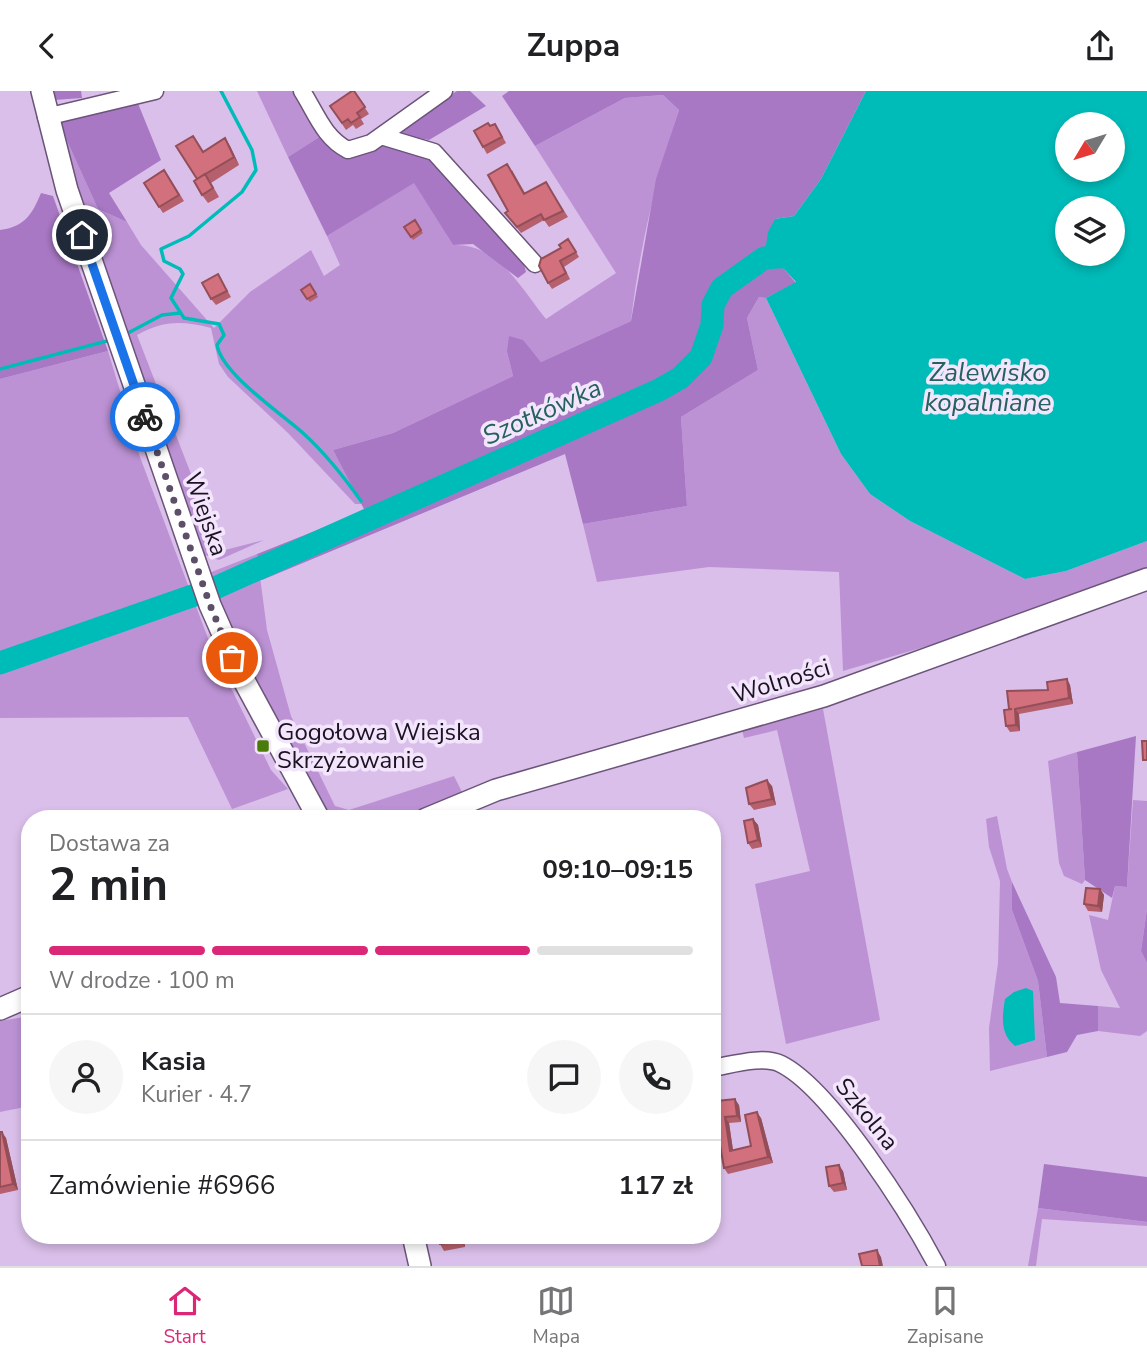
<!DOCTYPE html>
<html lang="pl">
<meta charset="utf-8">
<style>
:root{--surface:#fff;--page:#f6f6f6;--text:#202124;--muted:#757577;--line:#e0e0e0;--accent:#db2777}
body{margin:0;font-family:"Nunito Sans",sans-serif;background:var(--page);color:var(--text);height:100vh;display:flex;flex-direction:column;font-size:26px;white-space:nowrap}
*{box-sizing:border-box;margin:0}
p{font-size:23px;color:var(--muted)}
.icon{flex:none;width:38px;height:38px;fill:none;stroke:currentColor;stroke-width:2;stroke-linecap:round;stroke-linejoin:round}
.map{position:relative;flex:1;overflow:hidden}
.details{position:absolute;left:21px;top:719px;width:700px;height:434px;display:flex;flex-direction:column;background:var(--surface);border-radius:28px;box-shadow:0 4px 10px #0003}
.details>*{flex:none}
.needle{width:46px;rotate:232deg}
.buttons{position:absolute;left:1055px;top:21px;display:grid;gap:14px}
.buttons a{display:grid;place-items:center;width:70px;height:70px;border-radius:50%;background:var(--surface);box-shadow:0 4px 10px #0003;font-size:35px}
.pin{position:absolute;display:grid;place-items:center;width:60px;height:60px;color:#fff;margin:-30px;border:4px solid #fff;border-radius:50%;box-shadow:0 2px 7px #0007}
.courier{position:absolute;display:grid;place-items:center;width:70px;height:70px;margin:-35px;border:5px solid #1a73e8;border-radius:50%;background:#fff;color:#222;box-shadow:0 2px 9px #0007}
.summary em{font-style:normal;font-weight:700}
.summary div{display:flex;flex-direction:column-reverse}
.summary{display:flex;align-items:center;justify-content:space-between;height:119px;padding:0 28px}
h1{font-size:46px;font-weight:700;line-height:52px}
.bar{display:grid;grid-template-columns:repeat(4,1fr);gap:10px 7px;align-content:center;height:84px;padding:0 28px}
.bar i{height:9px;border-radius:5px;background:var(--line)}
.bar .selected{background:var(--accent)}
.bar p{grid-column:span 4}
.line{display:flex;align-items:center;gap:18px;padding:0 28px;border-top:2px solid var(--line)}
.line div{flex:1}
.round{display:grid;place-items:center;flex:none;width:74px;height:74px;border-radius:37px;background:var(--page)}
header{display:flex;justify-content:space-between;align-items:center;height:91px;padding:0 28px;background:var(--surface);font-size:32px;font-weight:700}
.dock{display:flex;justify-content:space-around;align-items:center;height:98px;border-top:2px solid var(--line);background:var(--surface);font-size:19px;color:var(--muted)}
.dock a{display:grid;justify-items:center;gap:4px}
.dock .selected{color:var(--accent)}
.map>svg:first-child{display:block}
.green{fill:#bc92d5}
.forest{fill:#a978c5}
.water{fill:#00bcb9;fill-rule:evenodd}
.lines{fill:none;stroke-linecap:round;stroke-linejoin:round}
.stream{stroke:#00bcb9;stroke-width:3.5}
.river{stroke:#00bcb9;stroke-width:23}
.street-casing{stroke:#6b5479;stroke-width:19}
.secondary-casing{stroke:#6b5479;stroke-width:24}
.street{stroke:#fff;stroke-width:16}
.secondary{stroke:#fff;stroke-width:21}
.wall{fill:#b5606c}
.shaded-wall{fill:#934e58}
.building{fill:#d2707d;stroke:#934e58;stroke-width:2}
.done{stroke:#5e4f68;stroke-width:7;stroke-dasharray:0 12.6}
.route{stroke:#1a73e8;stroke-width:9}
.poi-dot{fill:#497c0a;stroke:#f3e6fc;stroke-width:2.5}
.labels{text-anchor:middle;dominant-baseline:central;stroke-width:7;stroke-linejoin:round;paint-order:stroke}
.street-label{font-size:24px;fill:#1c1222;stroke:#f3e6fc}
.poi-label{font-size:24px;fill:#1c1222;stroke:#f3e6fc;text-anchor:start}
.water-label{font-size:26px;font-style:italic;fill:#25615f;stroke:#f3e6fc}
</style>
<header><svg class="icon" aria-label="back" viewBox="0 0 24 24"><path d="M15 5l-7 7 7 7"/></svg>Zuppa<svg class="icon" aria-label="share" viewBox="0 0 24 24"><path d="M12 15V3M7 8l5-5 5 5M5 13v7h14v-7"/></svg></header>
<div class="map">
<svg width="1147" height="1175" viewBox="0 0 1147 1175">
<rect width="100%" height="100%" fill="#dabfea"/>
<path class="green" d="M257,0H297L324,43L288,66Z
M663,4L679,19C656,87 639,159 631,230L541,271L523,250L507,261L513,285L393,342L333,359L362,413H355L288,342L228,286L219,273L211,237C182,230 164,229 137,244L221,460L264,449L219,469L205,464L195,448L84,134L57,28L98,118L127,131L141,154L214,237L250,201L311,159L324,185L340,174L327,145L414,91L453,154C498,152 521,197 546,228L616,182L535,55L625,7Z
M759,206L766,207L841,363L870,403L910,430L1025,488L1066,480L1147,450V476L995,535L843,580L839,481L709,476L597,491L583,433L687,415L681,326L758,279L747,227Z
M108,260L140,366L212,558L271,679L288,698L232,718L188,626L0,627V288Z
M257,463L267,539L291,625L335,715L349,719L454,685L462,701L400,728H330L232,550L209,482Z
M823,618L880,929L786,953L755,793L810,780L777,639L744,647L742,639Z
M1077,661L1085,789L1082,793L1064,785L1059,772L1048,670Z
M1133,709L1147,710V818L1141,860L1147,872V940L1140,945L1098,940V915L1120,917L1101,879L1089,824L1108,829L1115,795L1127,796Z
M997,725L1007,778L1012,791V819L1038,890L1047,966L990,980L989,937L998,872L1000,790L989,756L986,728Z
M24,926L30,962V1015L0,1021V930Z
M1038,1117L1147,1131V1135L1042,1128L1036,1175H1028Z"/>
<path class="forest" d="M52,0H81L82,7L54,9Z
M457,0H470L486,15L429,49L396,43L386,55L417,59L436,71L522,166L526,181L518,187L473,153L453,154L414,92L327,145L288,66L324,43L335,61L353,65Z
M509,0H866L821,88L794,125L775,128L764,167L785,179L796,192L766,207L759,206L747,227L758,279L681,326L687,415L583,433L565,363L262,489L257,463L365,420L333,359L393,342L513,285L507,261L509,245L523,249L541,271L631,230L656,88L679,19L663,4L625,7L535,55L502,5Z
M137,10L161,69L109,102L127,131L98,118L57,28Z
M41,102L53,105L108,260L0,288V139C24,136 32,124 41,102Z
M1136,645L1127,796L1115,795L1112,807L1085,789L1077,661Z
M1012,791L1056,886L1060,912L1098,915V940L1077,944L1067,961L1047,966L1038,890L1012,819Z
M1147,818V872L1141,860Z
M1044,1073L1147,1086V1131L1038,1117Z"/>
<path class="water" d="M866,0H1147V450L1066,480L1025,488L910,430L870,403L841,363L766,207L796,191L785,179L764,167L768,141L775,128L794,125L821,88ZM1068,33H1113V79H1068ZM1068,117H1113V163H1068Z
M1026,897L1033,900L1035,949L1015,955C1000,943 1002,926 1005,908L1014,901Z"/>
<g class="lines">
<path class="stream" d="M221,0L252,59L256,79L242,101L189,145L161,158L164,170L180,178L183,183L171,207L184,227L219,233L224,244L217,254C222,283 282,323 304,343C326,363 344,386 361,410
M128,242L162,224L180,222
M0,278L107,250
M372,425L374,428"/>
<path class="river" d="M0,572L215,497L659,299L680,287L701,266L712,234L713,214L722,197L764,167L792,165"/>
<defs>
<path id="street" d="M302,0C316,22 324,47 348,59L371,52L444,0
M46,26L155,0
M381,45L434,61L535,173
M712,977C731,974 763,964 781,973C831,998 910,1124 937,1175"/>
<path id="secondary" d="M42,0L67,99L210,514L241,584L319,728
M426,728L496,699L824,605L1147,488
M0,918L30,905
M413,1144L420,1175"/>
</defs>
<use href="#street" class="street-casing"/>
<use href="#secondary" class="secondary-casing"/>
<use href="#street" class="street"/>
<use href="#secondary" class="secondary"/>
</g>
<path class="wall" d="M354,0L369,23L361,28L364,33L356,38L353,34L346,39L330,15Z
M490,35L499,39L506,52L487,63L483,56Z
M230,55L239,74L211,92L219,106L208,112L202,104L197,88L203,60Z
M512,79L525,102L546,91L568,126L549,136L544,129L521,142L505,122L508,120Z
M169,86L184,110L163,122L159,116Z
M415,129L423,142L413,149L404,136Z
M572,154L579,166L564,176L570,188L552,198L548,192L541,168Z
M218,183L231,206L216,214L211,208Z
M310,193L318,206L310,211L307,208Z
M1067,588L1070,594L1073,613L1019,623L1020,640L1010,641L1006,635L1009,618Z
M772,695L776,714L754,719L749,713Z
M753,728L758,734L762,756L752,758L748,752Z
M1100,798L1104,804L1102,821L1088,820L1084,813Z
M739,1014L741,1031L729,1032L733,1059L751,1055L761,1027L773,1072L728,1083L724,1077L714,1020Z
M0,1041L6,1047L18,1099L0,1103Z
M843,1080L847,1099L834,1101L829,1095Z
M438,1144H463L465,1156L444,1160L440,1153Z"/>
<path class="shaded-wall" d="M225,47L230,55L239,74L234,66Z
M1067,588L1070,594L1073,613L1069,607Z
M1015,618L1019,623L1020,640L1016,634Z
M767,689L772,695L776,714L772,708Z
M753,728L758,734L762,756L758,749Z
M1100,798L1104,804L1102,821L1098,815Z
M735,1008L739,1014L741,1031L737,1025Z
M757,1021L761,1027L773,1072L768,1066Z
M725,1026L729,1032L734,1066L730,1060Z
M2,1041L6,1047L18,1099L13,1093Z
M839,1074L843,1080L847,1099L843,1092Z
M460,1144H463L465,1156L461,1150Z
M877,1159L881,1166L883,1175H880Z"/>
<path class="building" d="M352,0H354L365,16L357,22L360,26L351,32L348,28L342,32L330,15Z
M488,32L490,35L495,33L502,46L483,56L474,40Z
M193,45L203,61L225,47L234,66L197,88L176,55Z
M507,73L524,103L546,91L563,120L544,129L541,123L517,136L505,122L508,120L488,84Z
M164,79L179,104L159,116L144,92Z
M205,83L213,97L202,104L194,90Z
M415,129L421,139L411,146L404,136Z
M568,148L576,161L560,170L566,182L548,192L539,175L541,168L561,157L559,154Z
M218,183L227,200L211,208L202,192Z
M310,193L316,203L307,208L301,199Z
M1067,588L1069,607L1015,618L1016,634L1006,635L1004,619L1012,618H1009L1007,600L1048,599L1047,591Z
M1142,650H1147V669H1143Z
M767,689L772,708L749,713L746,697Z
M753,728L758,749L748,752L744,730Z
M1086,797L1100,798L1098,815L1084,813Z
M735,1008L737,1025L725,1026L730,1060L751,1055L745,1024L757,1021L768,1066L724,1077L714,1020L718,1019L717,1010Z
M0,1041H2L13,1093L0,1096Z
M839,1074L843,1092L829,1095L826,1076Z
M438,1144H460L461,1150L440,1153Z
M877,1159L880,1175H862L859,1163Z"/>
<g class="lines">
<path class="done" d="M145,326L210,514L232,567"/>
<path class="route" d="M82,144L145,326"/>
</g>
<rect class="poi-dot" x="256" y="648" width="14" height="14" rx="3.5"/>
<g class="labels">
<g class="street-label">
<text transform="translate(206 423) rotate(71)">Wiejska</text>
<text transform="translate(781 590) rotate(-17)">Wolności</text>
<text transform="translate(867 1023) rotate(51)">Szkolna</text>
</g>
<g class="poi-label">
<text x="277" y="641">Gogołowa Wiejska<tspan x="277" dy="28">Skrzyżowanie</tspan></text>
</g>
<g class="water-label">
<text x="988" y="281">Zalewisko<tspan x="988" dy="30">kopalniane</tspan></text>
<text transform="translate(542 321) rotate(-24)">Szotkówka</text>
</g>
</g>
</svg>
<div class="buttons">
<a><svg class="needle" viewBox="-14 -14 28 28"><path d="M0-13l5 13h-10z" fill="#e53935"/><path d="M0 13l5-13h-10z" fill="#757577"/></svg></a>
<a><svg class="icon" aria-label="layers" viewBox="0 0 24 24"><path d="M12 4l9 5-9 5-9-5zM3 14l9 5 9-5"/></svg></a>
</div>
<div class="pin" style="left:232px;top:567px;background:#ea580c"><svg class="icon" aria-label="bag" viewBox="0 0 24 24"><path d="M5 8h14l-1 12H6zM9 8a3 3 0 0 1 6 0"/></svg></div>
<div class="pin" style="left:82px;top:144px;background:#1f2937"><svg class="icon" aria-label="home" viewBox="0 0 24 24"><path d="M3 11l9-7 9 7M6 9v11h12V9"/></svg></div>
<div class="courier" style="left:145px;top:326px"><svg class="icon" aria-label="bike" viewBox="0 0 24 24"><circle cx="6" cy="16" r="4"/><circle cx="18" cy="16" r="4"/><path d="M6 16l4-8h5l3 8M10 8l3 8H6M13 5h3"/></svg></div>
<section class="details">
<div class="summary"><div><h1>2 min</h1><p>Dostawa za</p></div><em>09:10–09:15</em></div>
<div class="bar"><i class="selected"></i><i class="selected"></i><i class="selected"></i><i></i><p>W drodze · 100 m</p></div>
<div class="line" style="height:126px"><a class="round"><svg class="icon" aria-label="person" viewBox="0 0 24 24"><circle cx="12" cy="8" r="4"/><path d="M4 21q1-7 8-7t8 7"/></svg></a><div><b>Kasia</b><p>Kurier · 4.7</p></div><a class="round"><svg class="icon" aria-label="chat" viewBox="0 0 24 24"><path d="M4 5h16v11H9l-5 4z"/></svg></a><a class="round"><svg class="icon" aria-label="phone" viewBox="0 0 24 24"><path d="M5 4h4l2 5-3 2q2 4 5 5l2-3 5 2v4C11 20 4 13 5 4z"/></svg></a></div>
<div class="line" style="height:91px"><div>Zamówienie #6966</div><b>117 zł</b></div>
</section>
</div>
<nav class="dock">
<a class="selected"><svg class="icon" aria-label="home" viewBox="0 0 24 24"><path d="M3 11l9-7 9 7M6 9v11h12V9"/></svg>Start</a>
<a><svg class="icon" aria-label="map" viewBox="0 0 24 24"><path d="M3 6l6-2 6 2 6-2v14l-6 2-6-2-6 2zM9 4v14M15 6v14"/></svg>Mapa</a>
<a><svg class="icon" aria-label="saved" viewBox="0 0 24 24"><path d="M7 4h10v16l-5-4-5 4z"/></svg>Zapisane</a>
</nav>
